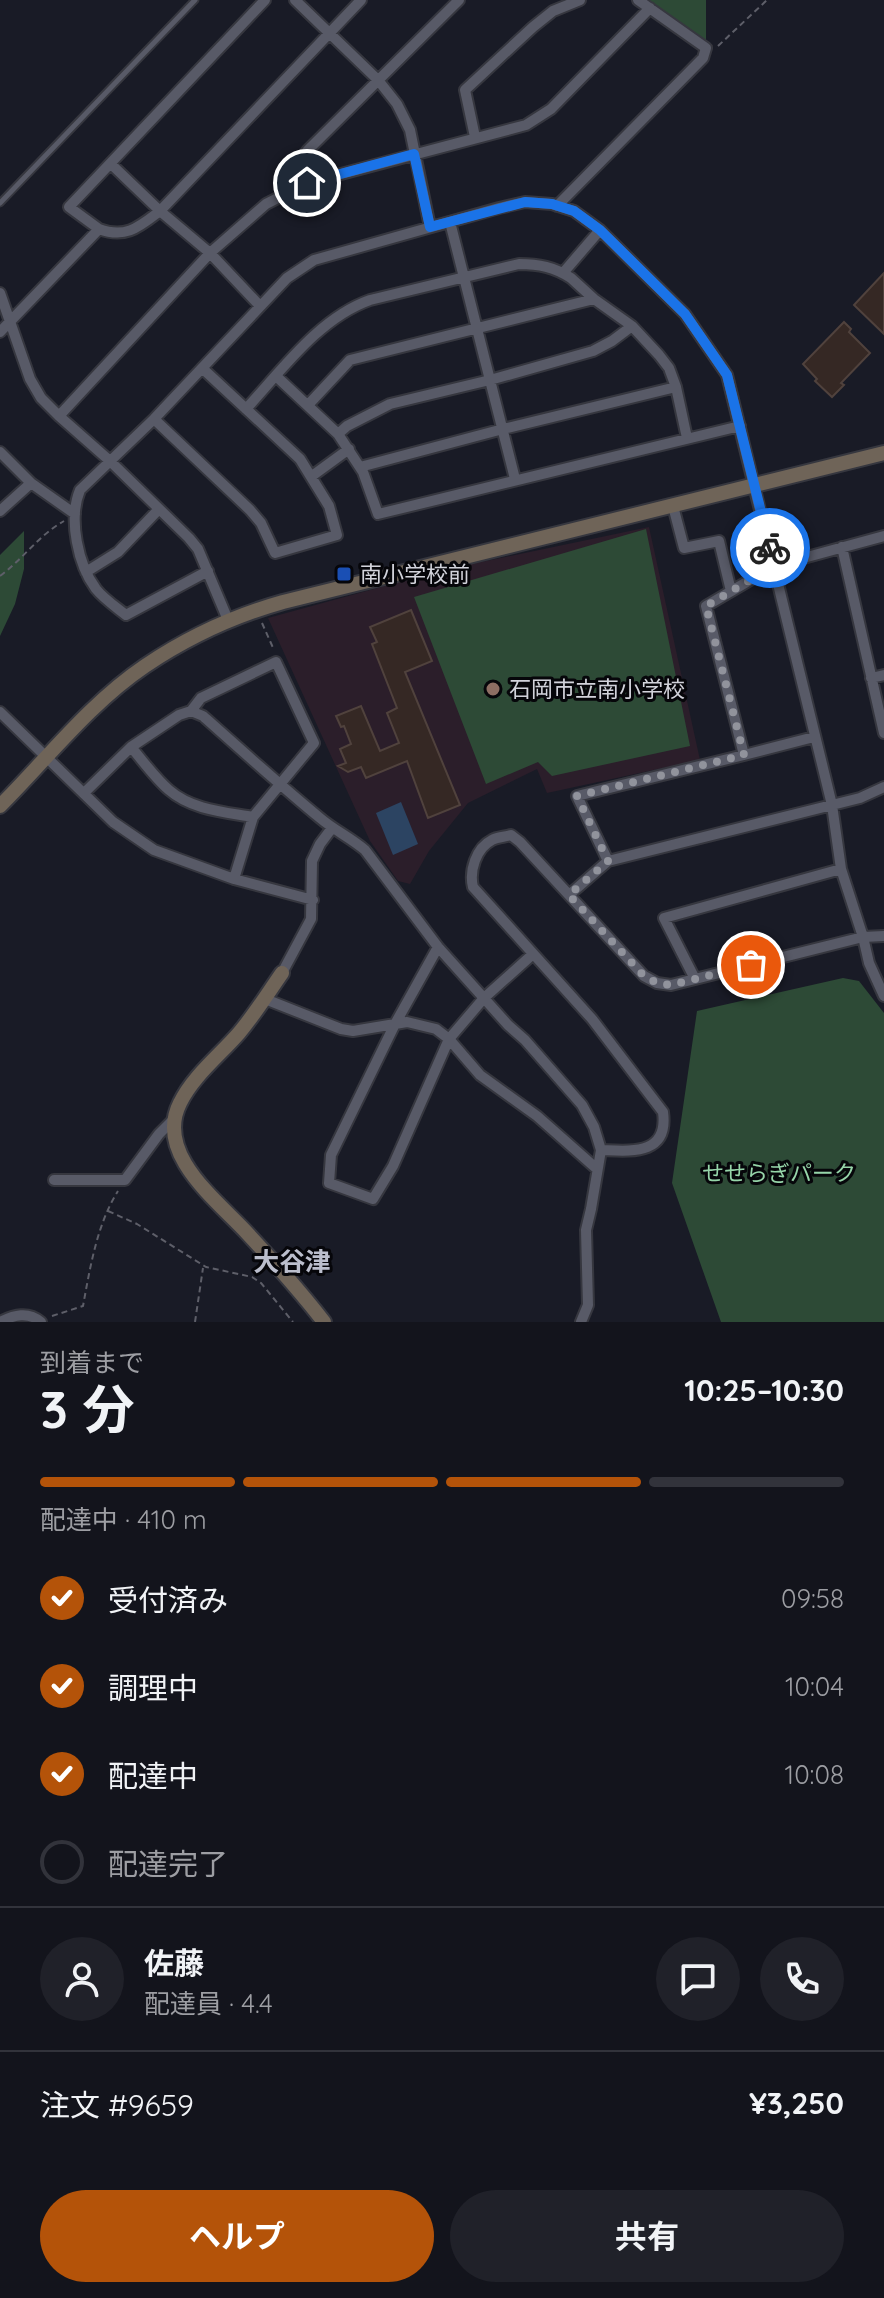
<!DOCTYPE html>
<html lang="ja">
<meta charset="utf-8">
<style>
:root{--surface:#13141c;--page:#202129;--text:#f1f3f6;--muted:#9d9ea3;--line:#32333b;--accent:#b45309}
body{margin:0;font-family:Quicksand,"Noto Sans JP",sans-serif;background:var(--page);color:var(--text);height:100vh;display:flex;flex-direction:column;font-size:30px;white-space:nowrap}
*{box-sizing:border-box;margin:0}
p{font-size:26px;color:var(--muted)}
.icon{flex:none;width:44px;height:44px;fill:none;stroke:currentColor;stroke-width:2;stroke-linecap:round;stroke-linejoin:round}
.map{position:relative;height:1322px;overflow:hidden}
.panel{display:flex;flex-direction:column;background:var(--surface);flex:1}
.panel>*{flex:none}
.pin{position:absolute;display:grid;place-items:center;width:68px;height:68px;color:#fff;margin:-34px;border:4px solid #fff;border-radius:50%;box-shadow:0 2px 8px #0007}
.courier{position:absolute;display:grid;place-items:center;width:80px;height:80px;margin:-40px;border:6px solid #1a73e8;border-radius:50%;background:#fff;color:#222;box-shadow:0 2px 10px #0007}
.overview em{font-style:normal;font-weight:700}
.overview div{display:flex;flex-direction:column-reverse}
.overview{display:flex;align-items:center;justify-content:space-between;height:136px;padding:0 40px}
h1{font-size:52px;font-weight:700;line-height:60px}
.bar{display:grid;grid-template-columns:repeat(4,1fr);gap:12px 8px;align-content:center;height:96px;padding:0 40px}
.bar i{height:10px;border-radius:6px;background:var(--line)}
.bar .active{background:var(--accent)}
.bar p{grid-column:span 4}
.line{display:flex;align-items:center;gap:20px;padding:0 40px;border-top:2px solid var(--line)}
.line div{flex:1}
.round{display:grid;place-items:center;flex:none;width:84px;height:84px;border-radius:42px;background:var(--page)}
ol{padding:0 40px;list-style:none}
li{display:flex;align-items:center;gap:24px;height:88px}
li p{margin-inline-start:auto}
li .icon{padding:8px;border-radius:50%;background:var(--accent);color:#fff;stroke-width:4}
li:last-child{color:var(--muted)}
li i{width:44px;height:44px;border:4px solid var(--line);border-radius:50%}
.button{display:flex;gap:16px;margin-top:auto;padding:16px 40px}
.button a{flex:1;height:92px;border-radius:48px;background:var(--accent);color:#fff;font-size:32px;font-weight:700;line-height:92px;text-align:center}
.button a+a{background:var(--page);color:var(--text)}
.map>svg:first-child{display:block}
.education{fill:#2b1e2a}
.green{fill:#2d4a36}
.water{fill:#2c4462}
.building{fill:#352824;stroke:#50423d;stroke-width:2}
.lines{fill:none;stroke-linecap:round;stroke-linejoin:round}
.lane-casing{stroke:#36373f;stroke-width:9}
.street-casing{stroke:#36373f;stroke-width:14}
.secondary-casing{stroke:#36373f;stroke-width:18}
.path{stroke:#5e5f69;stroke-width:2;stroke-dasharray:6 4;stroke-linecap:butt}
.lane{stroke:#585a67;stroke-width:5}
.street{stroke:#585a67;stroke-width:10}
.secondary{stroke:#6f6458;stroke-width:14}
.done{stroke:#91939c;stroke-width:8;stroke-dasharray:0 14.4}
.route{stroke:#1a73e8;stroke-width:10}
.transit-dot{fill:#1a4fb4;stroke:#06060a;stroke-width:3}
.education-dot{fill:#8d6e63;stroke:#06060a;stroke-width:3}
.labels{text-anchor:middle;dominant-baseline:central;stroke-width:6;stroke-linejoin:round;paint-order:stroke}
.poi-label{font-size:22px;fill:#d2d3db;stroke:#06060a;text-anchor:start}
.park-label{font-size:22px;fill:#96d5a9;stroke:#06060a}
.quarter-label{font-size:26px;font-weight:bold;fill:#bbbecc;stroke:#06060a}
</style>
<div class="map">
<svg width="884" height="1322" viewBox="0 0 884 1322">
<rect width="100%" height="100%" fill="#191b26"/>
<path class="education" d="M649,527L700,760L547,793L537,769L468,803L429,851L410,884L398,881L370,841L268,618L443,570Z"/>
<path class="green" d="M647,0H706V42Z
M646,529L690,746L552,776L538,762L486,784L414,597Z
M24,531V569L15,604L0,636V555Z
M843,978L859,981L884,1013V1322H721L672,1183L697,1011Z"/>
<path class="water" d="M401,802L418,844L393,855L376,813Z"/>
<path class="building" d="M884,273V334L854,305Z
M844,322L851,329L849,332L870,353L841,383L844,385L832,397L815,381L817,379L803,364Z
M411,610L432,661L405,672L460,805L428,818L407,761L366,778L361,767L348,772L338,766L346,763L340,749L351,744L344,726L341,727L336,716L361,706L380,751L399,743L387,713L397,708L372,644L377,642L370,627Z"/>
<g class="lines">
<defs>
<path id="lane" d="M0,203L195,0"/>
<path id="street" d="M295,0L378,80L397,104L410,130L430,227
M475,137L465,90L533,27L553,11L580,0
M111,164L160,211L210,253L260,306
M314,181L307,151L459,0
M557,206L703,58L706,48L638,0
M450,222L515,479
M99,229L69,207L265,0
M563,273L600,230
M0,293L30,379L41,398L59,416L110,461L189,538L198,549L228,620
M0,332L99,229C126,239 139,227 160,211L361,0
M276,376L338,434L363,472L378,514L740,426
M308,405L350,360L594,299
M246,409C282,370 319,318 370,300L519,264C539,264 554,267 571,278L594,299L632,326L659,355L669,368L676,387L687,438
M59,416L210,253L266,204L307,183L526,125L551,109L650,8
M154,419L250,510L261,523L275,553L337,535L329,506L300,459L202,368
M338,434L347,426L390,404L490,380L593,351L612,341L632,326
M0,452L31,483L75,514
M360,467L503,429L676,387
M312,476L349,449
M673,506L684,548L719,541L731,591
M0,511L31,483
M842,547L884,733
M208,571L126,615C116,607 104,599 96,589C78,565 68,519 80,490L154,419L287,278L314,260L499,208L525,202L552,204L574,211L600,230L685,314L727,375L832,805L841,869L863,937L869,963L884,996
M86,572L118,552L159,509
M871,678L884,675
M191,711L203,716C241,750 280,785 320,818C334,830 351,838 365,850L438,947L508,1025L525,1040L582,1105L594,1127L601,1150L591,1209L586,1230L588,1305L581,1322
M0,712L113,822L154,850L234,879L313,900
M131,747C143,761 155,778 169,790C192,810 225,812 253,817
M744,755L814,737
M84,793L131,747L179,715L191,711L201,698L276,662L314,743L253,817L234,879
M608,861L577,796L744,755L706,606L774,566L884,536
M569,895L608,861L860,798L884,787
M438,947L395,1024L331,1155L329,1183L373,1199L393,1166L449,1039L484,998L533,954
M282,973L311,919L312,861L320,844L332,828
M695,979L664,918L841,869
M265,999L341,1029L353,1031L407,1022L436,1029L449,1039L480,1075L537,1116L597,1169
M601,1150C630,1151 669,1156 663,1112L592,1019L473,887C469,871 476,848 492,840C497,837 505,837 511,835L520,842L644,976L657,983L671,985L863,937L884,936
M54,1180H125L159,1134L174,1119
M0,1322C14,1315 28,1311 41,1322"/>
<path id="secondary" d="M0,806C47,759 89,704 145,666C188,637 233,616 283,602L884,453
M282,973C268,993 255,1014 239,1033C220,1055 193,1076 180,1103C154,1154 218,1201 248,1234C274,1262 300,1291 324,1322"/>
</defs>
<use href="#lane" class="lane-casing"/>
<use href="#street" class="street-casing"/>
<use href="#secondary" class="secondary-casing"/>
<path class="path" d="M718,46L767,0
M0,576C23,559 39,535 64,521
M262,623L274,650
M108,1211L137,1224L206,1267L252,1277L261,1283L293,1322
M52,1316L83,1306C90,1268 97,1224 118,1191
M195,1322L203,1268"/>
<use href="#lane" class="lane"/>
<use href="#street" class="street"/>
<use href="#secondary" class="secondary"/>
</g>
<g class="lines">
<path class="done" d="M751,965L671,985L657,983L644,976L569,895L608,861L577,796L744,755L706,606L774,566L770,548"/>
<path class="route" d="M307,183L414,154L430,227L525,202L552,204L574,211L600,230L685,314L727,375L770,548"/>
</g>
<rect class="transit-dot" x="336" y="566" width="16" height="16" rx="4"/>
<circle class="education-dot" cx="493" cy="689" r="8"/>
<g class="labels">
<g class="poi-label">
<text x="360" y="574">南小学校前</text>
<text x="509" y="689">石岡市立南小学校</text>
</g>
<g class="park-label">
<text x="779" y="1173">せせらぎパーク</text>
</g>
<g class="quarter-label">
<text x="292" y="1261">大谷津</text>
</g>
</g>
</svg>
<div class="pin" style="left:751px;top:965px;background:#ea580c"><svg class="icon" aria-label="bag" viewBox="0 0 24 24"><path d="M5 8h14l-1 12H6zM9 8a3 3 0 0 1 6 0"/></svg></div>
<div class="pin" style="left:307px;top:183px;background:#1f2937"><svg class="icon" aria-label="home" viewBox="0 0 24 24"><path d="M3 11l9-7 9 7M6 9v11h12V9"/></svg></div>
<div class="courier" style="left:770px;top:548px"><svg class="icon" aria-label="bike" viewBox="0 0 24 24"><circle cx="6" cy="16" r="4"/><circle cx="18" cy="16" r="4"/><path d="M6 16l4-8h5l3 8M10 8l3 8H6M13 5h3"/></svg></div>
</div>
<section class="panel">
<div class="overview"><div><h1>3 分</h1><p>到着まで</p></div><em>10:25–10:30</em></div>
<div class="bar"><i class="active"></i><i class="active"></i><i class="active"></i><i></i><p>配達中 · 410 m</p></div>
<ol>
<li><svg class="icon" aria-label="check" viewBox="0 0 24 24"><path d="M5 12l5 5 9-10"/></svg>受付済み<p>09:58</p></li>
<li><svg class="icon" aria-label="check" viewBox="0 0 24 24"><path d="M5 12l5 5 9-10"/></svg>調理中<p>10:04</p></li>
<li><svg class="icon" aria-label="check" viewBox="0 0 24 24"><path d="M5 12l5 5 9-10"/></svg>配達中<p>10:08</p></li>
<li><i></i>配達完了</li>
</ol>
<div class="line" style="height:144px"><a class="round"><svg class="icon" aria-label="person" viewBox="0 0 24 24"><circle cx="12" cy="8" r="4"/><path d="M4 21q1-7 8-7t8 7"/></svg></a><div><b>佐藤</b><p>配達員 · 4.4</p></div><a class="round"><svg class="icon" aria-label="chat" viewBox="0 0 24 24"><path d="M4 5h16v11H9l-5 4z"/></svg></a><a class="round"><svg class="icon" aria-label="phone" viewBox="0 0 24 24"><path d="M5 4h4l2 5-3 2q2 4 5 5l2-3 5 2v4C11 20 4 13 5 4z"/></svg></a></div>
<div class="line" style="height:104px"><div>注文 #9659</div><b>¥3,250</b></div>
<div class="button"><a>ヘルプ</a><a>共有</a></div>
</section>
